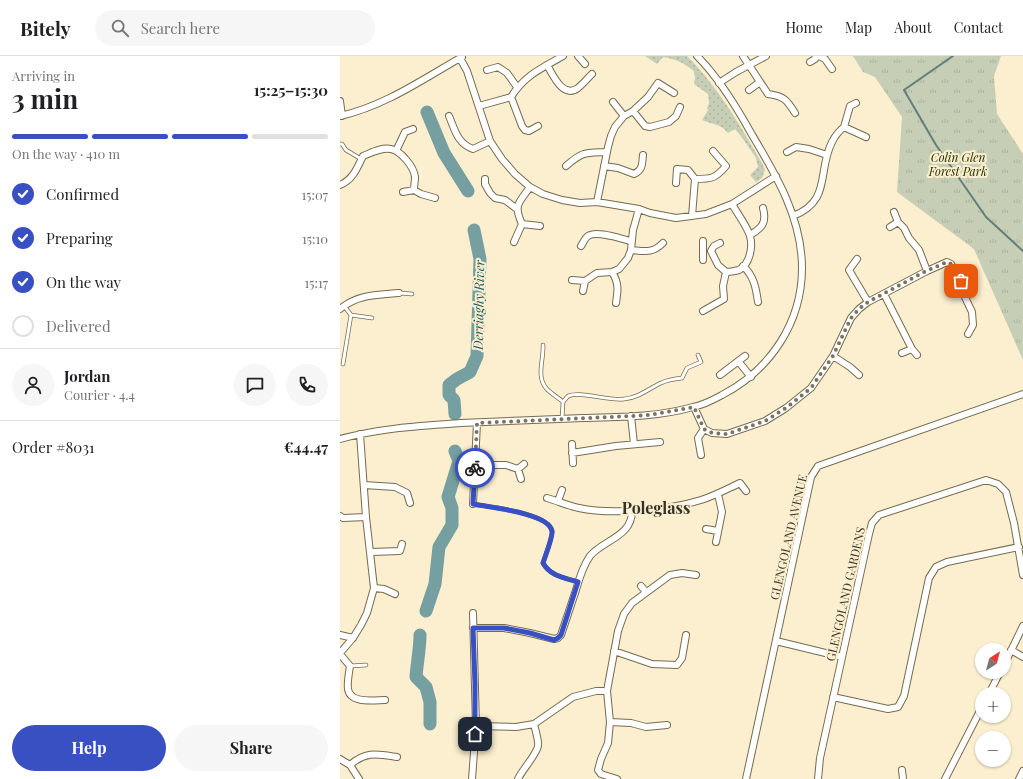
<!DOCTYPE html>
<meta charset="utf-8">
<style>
:root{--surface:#fff;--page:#f6f6f6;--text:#202124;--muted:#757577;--line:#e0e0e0;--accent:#3950c3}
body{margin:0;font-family:"Playfair Display",serif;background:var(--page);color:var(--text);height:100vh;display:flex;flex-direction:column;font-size:15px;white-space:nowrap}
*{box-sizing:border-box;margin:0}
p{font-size:13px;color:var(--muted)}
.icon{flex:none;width:22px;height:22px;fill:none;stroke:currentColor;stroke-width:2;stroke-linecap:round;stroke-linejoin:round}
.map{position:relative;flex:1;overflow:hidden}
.sheet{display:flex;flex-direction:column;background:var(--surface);width:340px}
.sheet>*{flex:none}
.needle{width:26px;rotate:36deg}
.tools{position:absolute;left:635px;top:587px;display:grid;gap:8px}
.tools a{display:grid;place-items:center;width:36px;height:36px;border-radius:50%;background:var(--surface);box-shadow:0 1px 3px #0004;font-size:20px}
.pin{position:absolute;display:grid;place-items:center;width:34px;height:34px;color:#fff;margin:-17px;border-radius:8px;box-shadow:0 2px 6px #0006}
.courier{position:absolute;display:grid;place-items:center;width:40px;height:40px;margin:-20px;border:3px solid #3950c3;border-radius:50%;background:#fff;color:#222;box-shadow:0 1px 5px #0007}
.headline em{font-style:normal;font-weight:700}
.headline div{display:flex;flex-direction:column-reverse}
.headline{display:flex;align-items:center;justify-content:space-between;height:68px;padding:0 12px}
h1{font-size:26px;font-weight:700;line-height:30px}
.bar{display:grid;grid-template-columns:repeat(4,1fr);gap:6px 4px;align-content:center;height:48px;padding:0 12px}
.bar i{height:5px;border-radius:3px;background:var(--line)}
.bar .current{background:var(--accent)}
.bar p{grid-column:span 4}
.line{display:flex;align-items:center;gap:10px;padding:0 12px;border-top:1px solid var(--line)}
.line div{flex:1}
.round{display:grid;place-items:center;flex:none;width:42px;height:42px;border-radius:21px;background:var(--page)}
ol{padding:0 12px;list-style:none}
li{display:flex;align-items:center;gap:12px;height:44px}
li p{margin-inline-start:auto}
li .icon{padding:4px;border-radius:50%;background:var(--accent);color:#fff;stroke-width:4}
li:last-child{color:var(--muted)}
li i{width:22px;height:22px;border:2px solid var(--line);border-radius:50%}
.cta{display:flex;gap:8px;margin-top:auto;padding:8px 12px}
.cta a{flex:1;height:46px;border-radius:24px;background:var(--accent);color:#fff;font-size:16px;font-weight:700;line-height:46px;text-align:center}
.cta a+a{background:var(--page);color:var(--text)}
header{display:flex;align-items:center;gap:24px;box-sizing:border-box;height:56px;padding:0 20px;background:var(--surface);border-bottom:1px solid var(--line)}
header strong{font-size:19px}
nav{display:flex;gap:22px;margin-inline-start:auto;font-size:14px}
.search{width:280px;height:36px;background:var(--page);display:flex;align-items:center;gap:10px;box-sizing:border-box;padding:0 14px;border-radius:22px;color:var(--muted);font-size:15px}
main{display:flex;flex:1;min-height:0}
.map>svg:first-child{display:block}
.grass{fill:url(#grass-dots)}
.park{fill:url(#park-tufts)}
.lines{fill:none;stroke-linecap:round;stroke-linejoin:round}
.stream{stroke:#627e7c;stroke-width:2}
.river{stroke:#759fa1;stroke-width:13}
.lane-casing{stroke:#756b4e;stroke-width:4.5}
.street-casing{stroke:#756b4e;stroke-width:8}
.lane{stroke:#fff;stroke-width:3}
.street{stroke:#fff;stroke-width:6}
.done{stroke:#7c7461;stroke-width:4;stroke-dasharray:0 7.2}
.route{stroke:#3950c3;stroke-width:5}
.labels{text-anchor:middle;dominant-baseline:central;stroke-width:4;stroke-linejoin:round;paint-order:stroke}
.park-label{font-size:12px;font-style:italic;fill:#243100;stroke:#fbefcf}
.street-label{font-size:12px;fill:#373226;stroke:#fbefcf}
.water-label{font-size:13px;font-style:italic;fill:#1f595d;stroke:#fbefcf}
.district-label{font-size:16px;font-weight:bold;fill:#373226;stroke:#fbefcf}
</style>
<header>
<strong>Bitely</strong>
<div class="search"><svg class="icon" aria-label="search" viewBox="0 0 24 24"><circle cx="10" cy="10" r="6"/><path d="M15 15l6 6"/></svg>Search here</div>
<nav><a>Home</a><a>Map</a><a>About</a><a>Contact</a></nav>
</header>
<main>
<section class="sheet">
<div class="headline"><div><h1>3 min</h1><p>Arriving in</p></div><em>15:25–15:30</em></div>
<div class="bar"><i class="current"></i><i class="current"></i><i class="current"></i><i></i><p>On the way · 410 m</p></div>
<ol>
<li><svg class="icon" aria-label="check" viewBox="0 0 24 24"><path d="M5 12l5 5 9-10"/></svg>Confirmed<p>15:07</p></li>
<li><svg class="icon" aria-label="check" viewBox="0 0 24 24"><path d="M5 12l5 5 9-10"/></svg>Preparing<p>15:10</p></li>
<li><svg class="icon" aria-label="check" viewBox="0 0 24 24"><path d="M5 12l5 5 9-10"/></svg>On the way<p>15:17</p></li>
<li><i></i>Delivered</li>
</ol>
<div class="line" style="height:72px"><a class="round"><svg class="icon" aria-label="person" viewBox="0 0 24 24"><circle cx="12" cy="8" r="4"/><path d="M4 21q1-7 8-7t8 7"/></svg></a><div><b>Jordan</b><p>Courier · 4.4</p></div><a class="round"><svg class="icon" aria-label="chat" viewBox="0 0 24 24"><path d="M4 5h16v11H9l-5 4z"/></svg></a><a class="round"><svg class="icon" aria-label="phone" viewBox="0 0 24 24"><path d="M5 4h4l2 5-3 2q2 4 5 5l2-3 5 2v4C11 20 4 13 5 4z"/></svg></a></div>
<div class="line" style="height:52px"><div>Order #8031</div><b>€44.47</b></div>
<div class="cta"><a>Help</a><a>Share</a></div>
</section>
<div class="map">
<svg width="683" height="723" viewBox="0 0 683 723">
<defs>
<pattern id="grass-dots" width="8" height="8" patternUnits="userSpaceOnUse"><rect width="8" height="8" fill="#c6cfb6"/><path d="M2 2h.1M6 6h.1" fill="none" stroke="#abb29c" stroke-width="1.8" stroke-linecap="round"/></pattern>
<pattern id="park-tufts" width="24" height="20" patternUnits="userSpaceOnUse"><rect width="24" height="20" fill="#c6cfb6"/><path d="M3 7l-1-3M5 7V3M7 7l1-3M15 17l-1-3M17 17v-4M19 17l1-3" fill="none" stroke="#abb29c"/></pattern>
</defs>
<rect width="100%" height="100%" fill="#fbefcf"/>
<path class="grass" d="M305,0H347C379,32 399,68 422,107L425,114L422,122L416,126L410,119L418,111L416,102L401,80L395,73L388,77C380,67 373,69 362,64L368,54L367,52L369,47L368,38L354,28L355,22L354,15C344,7 336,3 323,1L317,8Z"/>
<path class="park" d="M513,0H661L654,20L657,58L683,98V304L634,193L557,136L562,61L535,21L523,16Z"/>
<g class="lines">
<path class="stream" d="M613,0L564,34L596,89L646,161L683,195"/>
<path class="river" d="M87,56L104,97L128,135
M115,358L114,344L109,339V329L117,323L130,316L137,300L140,203L134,174
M86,555L95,528L99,491L112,469V452L108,441L119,405L115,395
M80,579C80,593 77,607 76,621L86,631L90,646V668"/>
<defs>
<path id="lane" d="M0,88H2L6,94L21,103
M60,237L72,238
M11,259L32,262
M203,289C204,303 196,320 206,332C211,338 218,341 223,346
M3,308L11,259L4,250
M222,363L223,346L228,340C243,335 266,345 284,343C298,342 308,333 321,327C327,324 334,323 342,322L347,312L361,306L358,299
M133,448C148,451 210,457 212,475C213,480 205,501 203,507C210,520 225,522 238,526
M10,610L26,609"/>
<path id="street" d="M238,0L245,8
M403,0L428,38C444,40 447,44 455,57
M479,0L485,3L492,13
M120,2L127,15L150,85L162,103L175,118L190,131L203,138L222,144L240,147L257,146L299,153L310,157L336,162L366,158L392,148L436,120
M470,6L475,3L476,0
M207,9C213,19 223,43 238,32C243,28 247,23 252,18
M147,14L158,11L167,17L177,31
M379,27L396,16L426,0
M409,34L420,26
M171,41L182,70L185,74L189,75L198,70
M0,45L2,60
M273,46L284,60
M516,47L510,50L504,71L526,81
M139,50L171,41C185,19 202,12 223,0
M293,55L305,70L310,71L329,66L336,60L340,51
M0,60C45,50 83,23 122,1
M109,60C115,74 117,87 133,93L150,85
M56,95L65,76L73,73
M447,96L456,91L469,93L487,99
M226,110C243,95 245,97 267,96
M264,110L278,112L294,118C303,114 302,108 303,99
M145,123V128L150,137L155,142L165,144L177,153
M336,127L337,113L348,114L355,123C371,123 375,123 386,110L373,95
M0,129C13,124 17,112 23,100C31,97 41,91 51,93C61,95 74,111 75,121C75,125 74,130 74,134
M63,136L74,134L81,138L95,142
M257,146L268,91L271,80L275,71L284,60L293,55L308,41L318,27L334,37
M554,156L558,166L564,172L569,182L579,194L587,215
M352,160L355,123
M453,160C492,145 477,115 492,86C495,80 499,75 504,71
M182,168L200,170
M550,171L558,166
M410,179C422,172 427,167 423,152
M363,185V204
M174,186L182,168C173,148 179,147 190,131
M380,187L374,190L371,195L378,209L386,216C390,216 395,215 399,214C410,208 413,191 410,180C407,170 397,157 392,148
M241,190C243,187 245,182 248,180C257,174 281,183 291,185
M291,194C304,195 312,198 323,187
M517,203L509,214L528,246
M403,210C414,220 416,232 418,246
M272,216C279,227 278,234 276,247
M232,224L245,225L257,217L272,216L279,213L284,207L288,202L291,194L293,174L299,153
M243,235L245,225
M544,238L572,293L577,299
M0,253C18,238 37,239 59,237
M363,255L384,243L383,230L386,216
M562,297L572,293
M493,300L510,311L519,319
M398,305L411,321
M380,319L405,300
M354,351L364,373L372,377L387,378L425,365L446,352L471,332L493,300L511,262L519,253L528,246L587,215L607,206L611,208L621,225L623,237L632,256L633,269L628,278
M291,360L294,388
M0,383C42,372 78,370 121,367C162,365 203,364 243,362C280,361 318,361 353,351C363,349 373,344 382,339C430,314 462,267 462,212C462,162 436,119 411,77C396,50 379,22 357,0
M232,388L233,407
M232,397L276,390L320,386
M361,399L358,382L364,373
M136,409H166L178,413L184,408
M178,413L181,423
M24,429L55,431L67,437L70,447
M207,442C218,445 228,450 239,452C271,459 329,454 361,444C374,440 387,433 400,427L406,435
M218,445L222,434
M133,448L137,367
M0,460L3,462L26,461
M366,473L378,475
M376,486L382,456L378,438
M31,496L60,495L62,488
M301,530L306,536
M34,532L44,533L55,538
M133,572H164L190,577L214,583L218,582L221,579C226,564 231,549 236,534C239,523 243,510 250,500C263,484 292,481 292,455
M0,579L13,582
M436,585L502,601
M671,594L683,601
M274,595L312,608L337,609L342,602L346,579
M0,597L13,582L21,569L27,557L34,532L26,461L20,378
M0,598L10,610C9,617 7,626 8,633C10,648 34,644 45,644
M664,609L683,570
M649,638L660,616
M493,641L548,653L558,651L564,640L589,522L596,511L607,506L679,491
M270,666L291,667L306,671L327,669
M136,670L176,671L194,668L233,641L256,635H267
M0,703L10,709L19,723
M10,709C26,695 37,698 57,701
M562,714L563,723
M132,723L136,670L133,557
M178,723C182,714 197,698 198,690C199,685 195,673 194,668
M277,723L261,718L258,714L261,703L268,687L270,666L267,635L278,575L284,558L292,547L330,519L342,517L356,519
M406,723L471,421L478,410L683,338
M478,723L480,702L529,478L532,467L539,459L646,424L658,428L666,436L674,467L683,519
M605,723L642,651
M679,723L683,715"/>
</defs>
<use href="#lane" class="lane-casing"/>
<use href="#street" class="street-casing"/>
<use href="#lane" class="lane"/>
<use href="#street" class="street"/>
</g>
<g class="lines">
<path class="done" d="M135,412L137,367L292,360L309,359L354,351L364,373L372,377L387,378L425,365L446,352L471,332L493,300L511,262L519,253L528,246L586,215L607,206L611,208L621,225"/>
<path class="route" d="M135,678V628L133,572H164L190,577L214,584L218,582L221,579L238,526C225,522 210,520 203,507C205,500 213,481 212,475C209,457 148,451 133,448L135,412"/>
</g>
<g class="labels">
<g class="park-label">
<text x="618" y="101">Colin Glen<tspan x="618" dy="14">Forest Park</tspan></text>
</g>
<g class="street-label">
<text transform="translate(448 481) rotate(-77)">GLENGOLAND AVENUE</text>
<text transform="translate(505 538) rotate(-77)">GLENGOLAND GARDENS</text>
</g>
<g class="water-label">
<text transform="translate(138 249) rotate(-89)">Derriaghy River</text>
</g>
<g class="district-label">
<text x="316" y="451">Poleglass</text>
</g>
</g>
</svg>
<div class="tools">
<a><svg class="needle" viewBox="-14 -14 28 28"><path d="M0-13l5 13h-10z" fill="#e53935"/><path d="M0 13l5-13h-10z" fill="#757577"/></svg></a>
<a>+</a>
<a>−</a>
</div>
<div class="pin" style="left:621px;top:225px;background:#ea580c"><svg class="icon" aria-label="bag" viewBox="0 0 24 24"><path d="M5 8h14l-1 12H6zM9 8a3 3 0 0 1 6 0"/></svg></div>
<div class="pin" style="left:135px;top:678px;background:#1f2937"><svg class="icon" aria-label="home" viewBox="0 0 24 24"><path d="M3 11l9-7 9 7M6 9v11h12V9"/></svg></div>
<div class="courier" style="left:135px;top:412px"><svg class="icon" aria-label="bike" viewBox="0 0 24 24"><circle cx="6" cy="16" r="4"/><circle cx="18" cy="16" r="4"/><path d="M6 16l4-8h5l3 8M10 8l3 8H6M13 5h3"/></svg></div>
</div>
</main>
